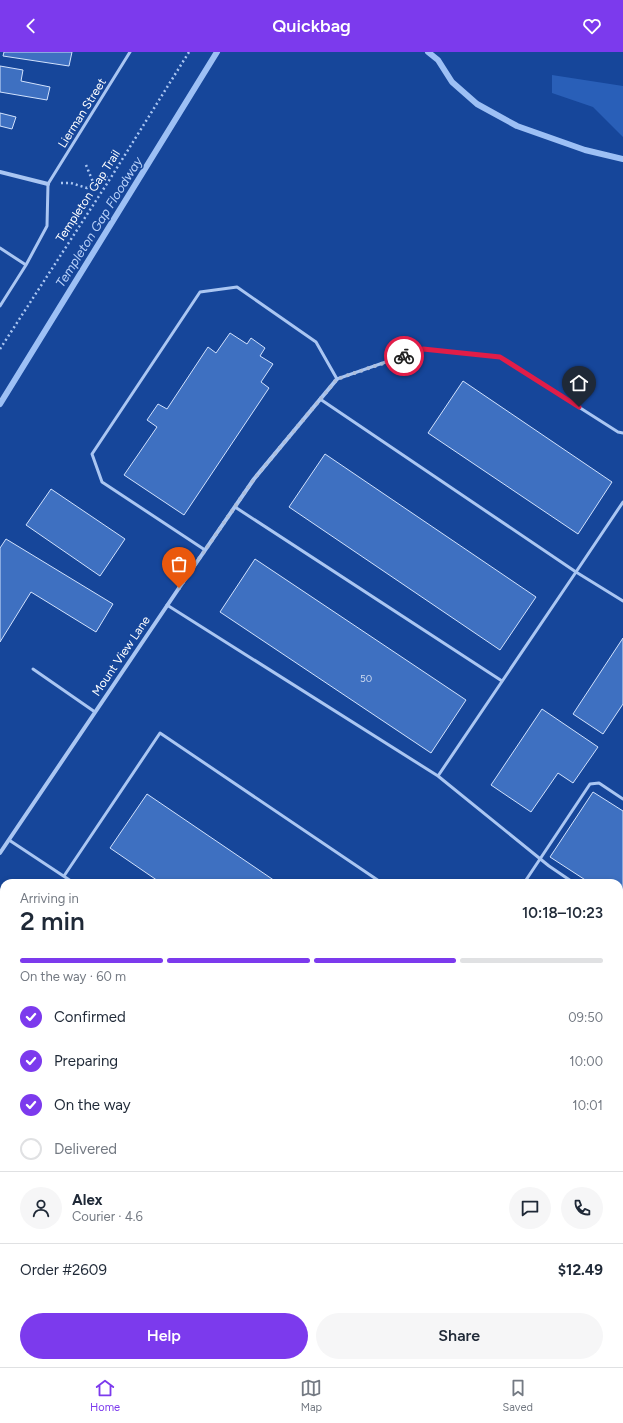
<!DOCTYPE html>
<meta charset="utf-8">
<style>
:root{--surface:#fff;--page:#f6f6f7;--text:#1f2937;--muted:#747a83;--line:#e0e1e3;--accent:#7c3aed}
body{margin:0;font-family:Figtree,sans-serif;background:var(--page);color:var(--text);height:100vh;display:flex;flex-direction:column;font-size:15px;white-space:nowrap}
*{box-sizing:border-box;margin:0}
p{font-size:13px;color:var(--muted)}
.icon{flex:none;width:22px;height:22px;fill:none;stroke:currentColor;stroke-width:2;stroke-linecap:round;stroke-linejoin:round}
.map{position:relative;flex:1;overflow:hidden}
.drawer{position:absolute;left:0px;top:827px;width:623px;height:488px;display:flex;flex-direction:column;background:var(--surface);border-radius:12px 12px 0 0;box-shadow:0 2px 6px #0003}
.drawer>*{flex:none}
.pin{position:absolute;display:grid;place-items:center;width:34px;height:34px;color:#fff;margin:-41px -17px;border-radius:50% 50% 50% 0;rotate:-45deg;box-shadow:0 0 4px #0007}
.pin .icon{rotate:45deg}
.courier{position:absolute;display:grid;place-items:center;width:40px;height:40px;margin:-20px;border:3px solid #e11d48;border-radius:50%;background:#fff;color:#222;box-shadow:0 1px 5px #0007}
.summary em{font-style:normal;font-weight:600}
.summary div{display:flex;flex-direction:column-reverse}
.summary{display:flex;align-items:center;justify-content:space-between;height:68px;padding:0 20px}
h1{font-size:26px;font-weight:600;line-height:30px}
.bar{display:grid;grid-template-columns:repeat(4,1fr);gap:6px 4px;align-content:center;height:48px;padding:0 20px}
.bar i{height:5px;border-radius:3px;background:var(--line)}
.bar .current{background:var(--accent)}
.bar p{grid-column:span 4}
.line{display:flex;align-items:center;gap:10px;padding:0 20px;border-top:1px solid var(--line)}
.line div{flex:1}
.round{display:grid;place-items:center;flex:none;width:42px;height:42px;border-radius:21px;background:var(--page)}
ol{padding:0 20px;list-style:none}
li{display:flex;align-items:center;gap:12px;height:44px}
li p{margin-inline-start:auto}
li .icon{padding:4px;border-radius:50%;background:var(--accent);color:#fff;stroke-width:4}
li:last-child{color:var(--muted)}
li i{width:22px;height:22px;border:2px solid var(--line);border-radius:50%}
.action{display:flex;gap:8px;margin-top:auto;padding:8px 20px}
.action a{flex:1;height:46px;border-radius:24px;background:var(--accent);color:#fff;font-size:16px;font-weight:600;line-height:46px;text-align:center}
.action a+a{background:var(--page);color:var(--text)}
header{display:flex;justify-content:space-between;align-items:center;height:52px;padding:0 20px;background:var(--accent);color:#fff;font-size:18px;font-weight:600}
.tabs{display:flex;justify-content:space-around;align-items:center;height:56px;border-top:1px solid var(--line);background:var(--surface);font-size:11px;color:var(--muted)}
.tabs a{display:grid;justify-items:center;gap:2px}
.tabs .current{color:var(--accent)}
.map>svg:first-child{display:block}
.green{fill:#295fb8}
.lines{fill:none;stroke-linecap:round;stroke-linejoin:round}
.stream{stroke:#9dc0f5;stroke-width:6}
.building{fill:#3e70c1;stroke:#d2e2fd}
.path{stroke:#aac6f2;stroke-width:2.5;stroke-dasharray:2 3;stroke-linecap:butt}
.service{stroke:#aac6f2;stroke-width:3}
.minor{stroke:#aac6f2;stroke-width:4}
.done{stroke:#adbedc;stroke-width:4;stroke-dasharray:0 7.2}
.route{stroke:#e11d48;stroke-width:5}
.labels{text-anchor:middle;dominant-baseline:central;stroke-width:3;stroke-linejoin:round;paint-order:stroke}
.number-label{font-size:10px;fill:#cfdbf0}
.street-label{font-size:12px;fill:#fff;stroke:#16469a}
.water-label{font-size:13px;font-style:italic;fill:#b7d0f9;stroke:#16469a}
</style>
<header><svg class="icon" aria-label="back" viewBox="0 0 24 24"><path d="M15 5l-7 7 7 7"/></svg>Quickbag<svg class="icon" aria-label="heart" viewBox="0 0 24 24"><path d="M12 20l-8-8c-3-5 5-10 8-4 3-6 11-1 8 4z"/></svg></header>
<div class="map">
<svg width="623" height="1315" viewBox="0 0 623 1315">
<rect width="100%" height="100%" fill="#16469a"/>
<path class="green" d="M552,23L623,34V85L593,55L552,41Z"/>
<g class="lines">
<path class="stream" d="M428,0L438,8L452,30L477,52L517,74L585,98L623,107
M0,352L217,0"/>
</g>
<path class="building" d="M4,0H72L69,14L3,4Z
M0,14L23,18L21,29L50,35L47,48L0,40Z
M0,61L16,65L12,77L0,74Z
M230,281L247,292L251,286L265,296L260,304L273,312L261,330L269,336L184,463L124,423L157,375L147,368L158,352L167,357L208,295L216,301Z
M463,329L612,430L578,482L428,381Z
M325,402L536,545L500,598L289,455Z
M51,437L125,487L100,524L26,473Z
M6,487L113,552L96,580L31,540L0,590V496Z
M255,507L466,648L431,701L220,560Z
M623,586V652L603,682L573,662Z
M542,657L598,695L573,731L558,721L531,760L491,733Z
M593,740L623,759V853L619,850V831H590L550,805Z
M147,742L278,831H161L110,796Z
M0,909L4,912V922L0,928Z
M619,937L623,940V949L619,955Z
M0,1013L4,1016V1048L0,1046Z
M619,1062L623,1065V1081L619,1078Z
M4,1103V1144L0,1150V1109Z
M4,1175V1195L0,1192V1181Z
M259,1311H287L285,1315H256Z
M295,1311H323L320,1315H292Z
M371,1311H399L396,1315H368Z
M569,1311H607L612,1315H566Z"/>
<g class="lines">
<path class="path" d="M86,113L93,130
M61,131H71L87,136L101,124H105L110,127
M0,297L110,127L189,0"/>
<path class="service" d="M0,196L26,213
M0,254L26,213L47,174L48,132L130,0
M320,347L576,520L623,450
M235,455L502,629
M205,498L102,430L92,402L200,240L237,235L316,290L337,327L423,297L500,305L618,380L623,381
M167,553L438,724L576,520L623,549
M33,617L95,660
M438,724L549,814L574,831
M9,788L74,831
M64,824L160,681L382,831
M524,831L590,732L599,731L623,747
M619,861L623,864
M619,925L623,927
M619,969L623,964
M619,1162L623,1157
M0,1258L4,1261
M0,1277L4,1270
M76,1311L82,1315
M185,1315L188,1311
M241,1315L244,1311
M350,1315L353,1311"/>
<path class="minor" d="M0,120L48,132
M0,801L179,536L254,427L337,327
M619,1282L623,1285
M501,1315L504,1311"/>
</g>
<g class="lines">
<path class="done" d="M179,536L254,427L337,327L404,304"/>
<path class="route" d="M404,304L423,297L500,305L579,355"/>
</g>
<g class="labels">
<g class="number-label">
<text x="366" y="626">50</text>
</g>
<g class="street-label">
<text transform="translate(82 61) rotate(-58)">Lierman Street</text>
<text transform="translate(88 144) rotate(-57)">Templeton Gap Trail</text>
<text transform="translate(121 604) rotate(-56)">Mount View Lane</text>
</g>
<g class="water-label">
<text transform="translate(99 170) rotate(-58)">Templeton Gap Floodway</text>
</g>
</g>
</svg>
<div class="pin" style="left:179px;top:536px;background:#ea580c"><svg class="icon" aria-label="bag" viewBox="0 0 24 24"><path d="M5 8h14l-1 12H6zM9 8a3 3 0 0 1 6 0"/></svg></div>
<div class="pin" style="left:579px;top:355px;background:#1f2937"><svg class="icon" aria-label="home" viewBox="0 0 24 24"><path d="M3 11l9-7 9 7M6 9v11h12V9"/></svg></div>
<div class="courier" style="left:404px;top:304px"><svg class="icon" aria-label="bike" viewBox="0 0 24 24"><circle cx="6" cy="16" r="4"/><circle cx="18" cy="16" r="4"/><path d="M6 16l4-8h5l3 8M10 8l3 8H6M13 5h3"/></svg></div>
<section class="drawer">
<div class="summary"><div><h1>2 min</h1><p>Arriving in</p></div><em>10:18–10:23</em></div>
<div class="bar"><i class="current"></i><i class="current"></i><i class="current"></i><i></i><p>On the way · 60 m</p></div>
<ol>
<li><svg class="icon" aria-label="check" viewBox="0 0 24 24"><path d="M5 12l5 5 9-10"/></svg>Confirmed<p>09:50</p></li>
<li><svg class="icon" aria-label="check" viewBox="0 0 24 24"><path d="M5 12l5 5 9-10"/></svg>Preparing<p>10:00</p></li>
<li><svg class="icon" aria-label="check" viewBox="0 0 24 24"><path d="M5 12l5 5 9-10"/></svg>On the way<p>10:01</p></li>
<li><i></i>Delivered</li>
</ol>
<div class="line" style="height:72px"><a class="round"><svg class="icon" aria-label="person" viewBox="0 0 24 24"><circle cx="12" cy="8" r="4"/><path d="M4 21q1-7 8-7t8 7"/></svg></a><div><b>Alex</b><p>Courier · 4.6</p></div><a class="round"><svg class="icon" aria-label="chat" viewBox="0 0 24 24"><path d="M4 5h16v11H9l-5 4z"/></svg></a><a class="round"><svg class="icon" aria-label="phone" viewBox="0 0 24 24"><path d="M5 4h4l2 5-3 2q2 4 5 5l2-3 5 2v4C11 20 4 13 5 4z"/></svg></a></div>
<div class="line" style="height:52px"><div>Order #2609</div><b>$12.49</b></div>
<div class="action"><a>Help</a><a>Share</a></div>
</section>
</div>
<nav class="tabs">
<a class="current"><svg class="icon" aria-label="home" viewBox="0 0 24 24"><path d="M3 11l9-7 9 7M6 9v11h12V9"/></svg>Home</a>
<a><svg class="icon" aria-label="map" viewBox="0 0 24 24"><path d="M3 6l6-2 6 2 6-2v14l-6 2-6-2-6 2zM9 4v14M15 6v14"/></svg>Map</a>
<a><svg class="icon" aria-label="saved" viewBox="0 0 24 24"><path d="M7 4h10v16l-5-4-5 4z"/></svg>Saved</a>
</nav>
